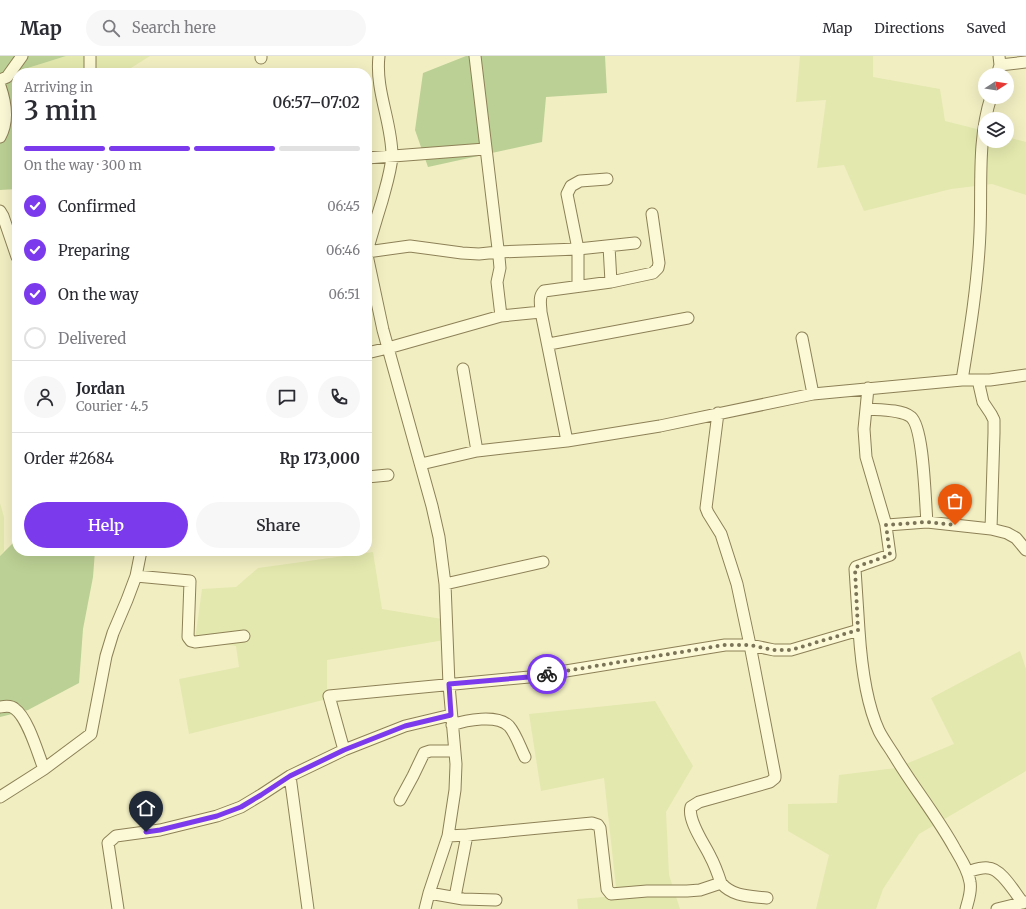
<!DOCTYPE html>
<meta charset="utf-8">
<style>
:root{--surface:#fff;--page:#f7f7f7;--text:#2b2b33;--muted:#7c7c81;--line:#e1e1e2;--accent:#7c3aed}
body{margin:0;font-family:Merriweather,serif;background:var(--page);color:var(--text);height:100vh;display:flex;flex-direction:column;font-size:15px;white-space:nowrap}
*{box-sizing:border-box;margin:0}
p{font-size:13px;color:var(--muted)}
.icon{flex:none;width:22px;height:22px;fill:none;stroke:currentColor;stroke-width:2;stroke-linecap:round;stroke-linejoin:round}
.map{position:relative;flex:1;overflow:hidden}
.details{position:absolute;left:12px;top:12px;width:360px;height:488px;display:flex;flex-direction:column;background:var(--surface);border-radius:16px;box-shadow:0 4px 16px #0002}
.details>*{flex:none}
.needle{width:26px;rotate:78deg}
.tools{position:absolute;left:978px;top:12px;display:grid;gap:8px}
.tools a{display:grid;place-items:center;width:36px;height:36px;border-radius:50%;background:var(--surface);box-shadow:0 4px 16px #0002;font-size:20px}
.pin{position:absolute;display:grid;place-items:center;width:34px;height:34px;color:#fff;margin:-41px -17px;border-radius:50% 50% 50% 0;rotate:-45deg;box-shadow:0 0 4px #0007}
.pin .icon{rotate:45deg}
.courier{position:absolute;display:grid;place-items:center;width:40px;height:40px;margin:-20px;border:3px solid #7c3aed;border-radius:50%;background:#fff;color:#222;box-shadow:0 1px 5px #0007}
.overview em{font-style:normal;font-weight:600}
.overview div{display:flex;flex-direction:column-reverse}
.overview{display:flex;align-items:center;justify-content:space-between;height:68px;padding:0 12px}
h1{font-size:26px;font-weight:600;line-height:30px}
.bar{display:grid;grid-template-columns:repeat(4,1fr);gap:6px 4px;align-content:center;height:48px;padding:0 12px}
.bar i{height:5px;border-radius:3px;background:var(--line)}
.bar .selected{background:var(--accent)}
.bar p{grid-column:span 4}
.line{display:flex;align-items:center;gap:10px;padding:0 12px;border-top:1px solid var(--line)}
.line div{flex:1}
.round{display:grid;place-items:center;flex:none;width:42px;height:42px;border-radius:21px;background:var(--page)}
ol{padding:0 12px;list-style:none}
li{display:flex;align-items:center;gap:12px;height:44px}
li p{margin-inline-start:auto}
li .icon{padding:4px;border-radius:50%;background:var(--accent);color:#fff;stroke-width:4}
li:last-child{color:var(--muted)}
li i{width:22px;height:22px;border:2px solid var(--line);border-radius:50%}
.cta{display:flex;gap:8px;margin-top:auto;padding:8px 12px}
.cta a{flex:1;height:46px;border-radius:24px;background:var(--accent);color:#fff;font-size:16px;font-weight:600;line-height:46px;text-align:center}
.cta a+a{background:var(--page);color:var(--text)}
header{display:flex;align-items:center;gap:24px;box-sizing:border-box;height:56px;padding:0 20px;background:var(--surface);border-bottom:1px solid var(--line)}
header strong{font-size:19px}
nav{display:flex;gap:22px;margin-inline-start:auto;font-size:14px}
.search{width:280px;height:36px;background:var(--page);display:flex;align-items:center;gap:10px;box-sizing:border-box;padding:0 14px;border-radius:22px;color:var(--muted);font-size:15px}
.map>svg:first-child{display:block}
.farmland{fill:#e3e8ae}
.green{fill:#bbd094}
.lines{fill:none;stroke-linecap:round;stroke-linejoin:round}
.minor-casing{stroke:#8d8057;stroke-width:13}
.minor{stroke:#fbf9d6;stroke-width:11}
.done{stroke:#7b7457;stroke-width:4;stroke-dasharray:0 7.2}
.route{stroke:#7c3aed;stroke-width:5}
</style>
<header>
<strong>Map</strong>
<div class="search"><svg class="icon" aria-label="search" viewBox="0 0 24 24"><circle cx="10" cy="10" r="6"/><path d="M15 15l6 6"/></svg>Search here</div>
<nav><a>Map</a><a>Directions</a><a>Saved</a></nav>
</header>
<div class="map">
<svg width="1026" height="853" viewBox="0 0 1026 853">
<rect width="100%" height="100%" fill="#f1eec2"/>
<path class="farmland" d="M66,0H150L123,17H17V30L12,17Z
M800,0H873V21L940,33L945,65L985,75V85H1007V81L1026,86V139L992,128L951,133L864,155L844,109L817,112L826,44L796,46Z
M0,447L4,461V495L0,500Z
M373,496L382,553L442,563L450,583L327,604V643L189,678L179,623L239,611L236,590L195,584L202,533L236,531L258,512Z
M1020,595L1026,613V715L919,778L883,833L876,853H816L829,799L788,775V748L837,747L839,719L896,712L954,688L931,642Z
M655,645L693,710L666,756L669,819L680,853H578L577,843L617,840L604,722L541,735L529,658Z"/>
<path class="green" d="M0,0H66L12,17L17,30V133L0,134Z
M466,0H605L607,37L546,41L542,86L428,111L415,74L423,17Z
M17,483V495H95L93,521L83,573L79,627L28,654L0,661V500Z"/>
<g class="lines">
<defs>
<path id="minor" d="M261,0V2
M999,0L1000,9L1026,6
M90,17V0
M997,19L1000,9
M0,24L7,21L22,0
M0,30C6,47 9,65 0,81
M367,102L485,93
M0,155L3,160L17,201
M609,190L611,226
M367,195C372,178 377,161 382,145C386,130 391,115 392,100C392,66 375,35 379,0
M367,196L410,190L462,197L479,198L498,196L578,193L635,187
M367,199L383,274L432,450L439,481L445,528L449,629L456,708L455,734L448,780L429,837L425,853
M578,230V193L567,138L571,130L580,125L607,123
M541,256L567,385
M501,260L541,256C541,249 538,241 544,235L611,226L653,217L658,212L659,207L652,158
M802,282L813,338
M549,288L688,262
M367,297L388,292L501,260L497,226L500,212L499,201L475,0
M463,313L477,395
M962,324C970,275 978,226 980,176C982,131 977,84 991,41
M978,324L983,346L991,358L994,364V377L991,473
M868,332L864,373L866,401L886,469
M866,353C878,354 901,353 911,361C924,372 925,445 927,466
M718,357L706,452L708,457L721,478L737,528L750,589L775,719V722L770,726L699,746L691,751C687,764 705,789 710,800C715,809 718,818 721,827
M421,408L477,395L567,385L660,370L813,338L962,324H990L1026,319
M367,421L388,419
M136,520L190,525L188,581L191,585L195,586L244,580
M445,528L543,506
M859,574C861,605 866,647 879,675C883,683 889,691 894,699C913,731 937,760 955,793C961,803 968,814 970,826C972,835 968,845 966,853
M0,651C5,650 11,649 15,653C28,662 38,698 44,713
M452,669C466,664 497,658 509,670C516,678 520,691 525,701
M344,694L329,640L529,621L725,589H750L774,594H791L859,574L855,513L856,511L890,499L886,470L887,469L927,466L991,473L1007,477L1016,482L1026,494
M290,720L308,853
M0,741L44,713L91,678L106,600L113,577L127,544L136,520L141,495
M400,744L413,720L424,697L430,695H454
M448,780L467,779L592,767L598,769L600,772L607,833L611,838L647,835H687L700,834L721,827C733,841 750,840 767,842
M967,816C974,814 981,811 988,812C1001,812 1015,837 1023,847
M429,837L463,843L496,844
M455,841L467,779
M118,853L108,787L116,780L160,774L217,760L241,751L261,739L290,720L344,694L405,670L451,659
M997,853L1026,846"/>
</defs>
<use href="#minor" class="minor-casing"/>
<use href="#minor" class="minor"/>
</g>
<g class="lines">
<path class="done" d="M547,618L724,589H750L774,594H791L858,574L855,513L856,511L890,499L886,469L927,466L955,469"/>
<path class="route" d="M146,776L160,774L217,760L241,751L261,739L290,720L344,694L405,670L451,659L449,628L529,621L547,618"/>
</g>
</svg>
<div class="tools">
<a><svg class="needle" viewBox="-14 -14 28 28"><path d="M0-13l5 13h-10z" fill="#e53935"/><path d="M0 13l5-13h-10z" fill="#7c7c81"/></svg></a>
<a><svg class="icon" aria-label="layers" viewBox="0 0 24 24"><path d="M12 4l9 5-9 5-9-5zM3 14l9 5 9-5"/></svg></a>
</div>
<div class="pin" style="left:955px;top:469px;background:#ea580c"><svg class="icon" aria-label="bag" viewBox="0 0 24 24"><path d="M5 8h14l-1 12H6zM9 8a3 3 0 0 1 6 0"/></svg></div>
<div class="pin" style="left:146px;top:776px;background:#1f2937"><svg class="icon" aria-label="home" viewBox="0 0 24 24"><path d="M3 11l9-7 9 7M6 9v11h12V9"/></svg></div>
<div class="courier" style="left:547px;top:618px"><svg class="icon" aria-label="bike" viewBox="0 0 24 24"><circle cx="6" cy="16" r="4"/><circle cx="18" cy="16" r="4"/><path d="M6 16l4-8h5l3 8M10 8l3 8H6M13 5h3"/></svg></div>
<section class="details">
<div class="overview"><div><h1>3 min</h1><p>Arriving in</p></div><em>06:57–07:02</em></div>
<div class="bar"><i class="selected"></i><i class="selected"></i><i class="selected"></i><i></i><p>On the way · 300 m</p></div>
<ol>
<li><svg class="icon" aria-label="check" viewBox="0 0 24 24"><path d="M5 12l5 5 9-10"/></svg>Confirmed<p>06:45</p></li>
<li><svg class="icon" aria-label="check" viewBox="0 0 24 24"><path d="M5 12l5 5 9-10"/></svg>Preparing<p>06:46</p></li>
<li><svg class="icon" aria-label="check" viewBox="0 0 24 24"><path d="M5 12l5 5 9-10"/></svg>On the way<p>06:51</p></li>
<li><i></i>Delivered</li>
</ol>
<div class="line" style="height:72px"><a class="round"><svg class="icon" aria-label="person" viewBox="0 0 24 24"><circle cx="12" cy="8" r="4"/><path d="M4 21q1-7 8-7t8 7"/></svg></a><div><b>Jordan</b><p>Courier · 4.5</p></div><a class="round"><svg class="icon" aria-label="chat" viewBox="0 0 24 24"><path d="M4 5h16v11H9l-5 4z"/></svg></a><a class="round"><svg class="icon" aria-label="phone" viewBox="0 0 24 24"><path d="M5 4h4l2 5-3 2q2 4 5 5l2-3 5 2v4C11 20 4 13 5 4z"/></svg></a></div>
<div class="line" style="height:52px"><div>Order #2684</div><b>Rp 173,000</b></div>
<div class="cta"><a>Help</a><a>Share</a></div>
</section>
</div>
